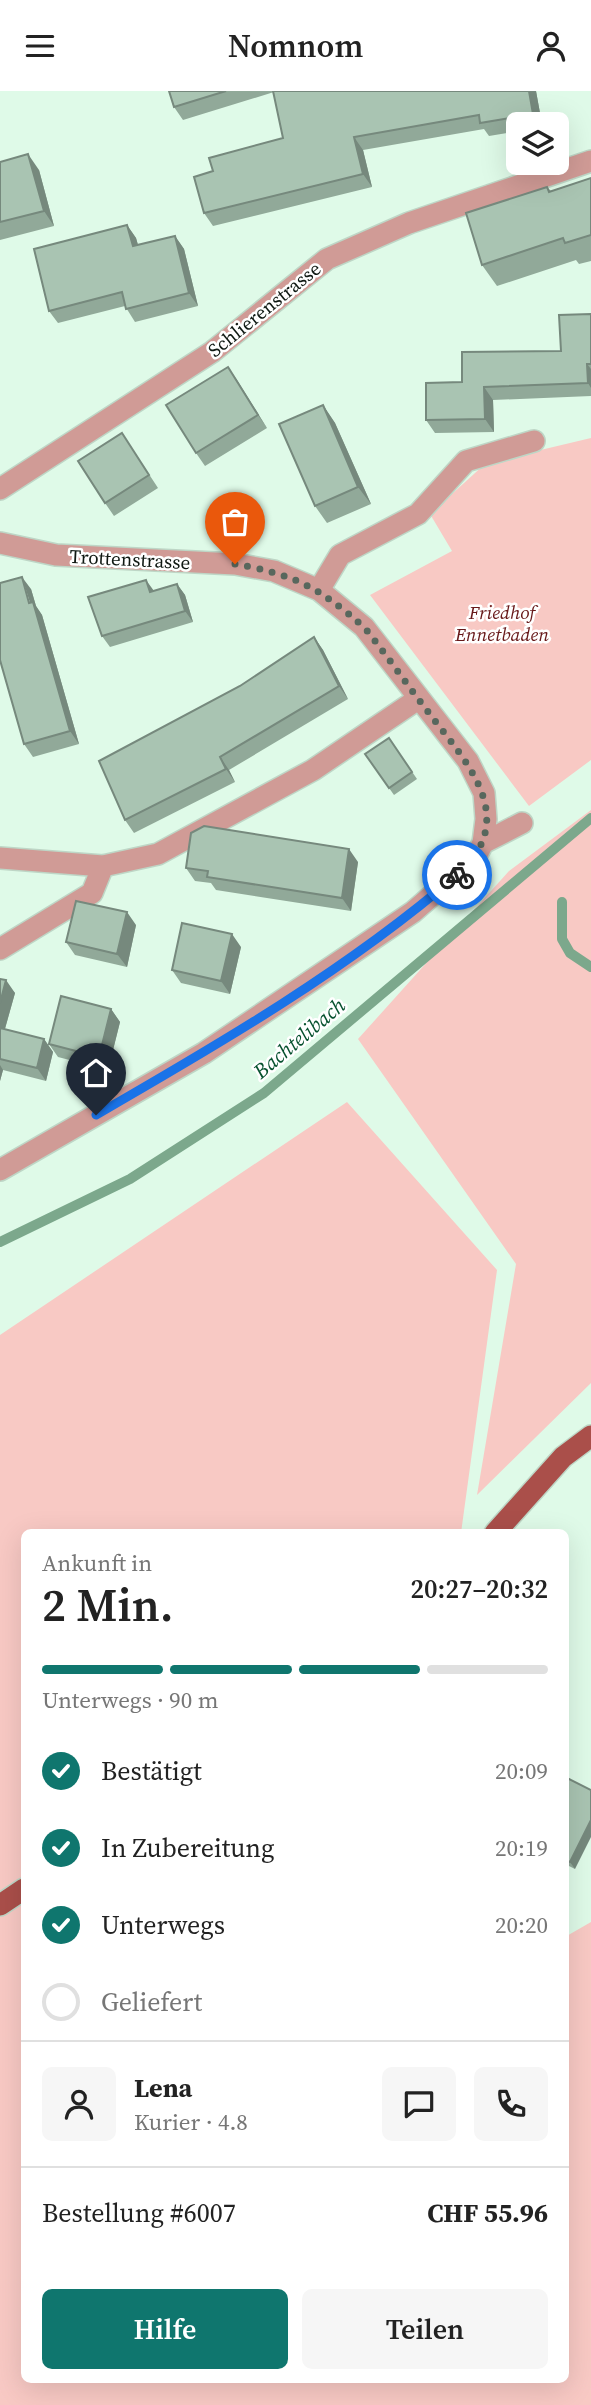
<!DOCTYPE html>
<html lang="de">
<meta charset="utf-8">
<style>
:root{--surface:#fff;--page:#f6f6f6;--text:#222;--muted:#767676;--line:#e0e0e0;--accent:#0f766e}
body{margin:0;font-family:"Source Serif 4",serif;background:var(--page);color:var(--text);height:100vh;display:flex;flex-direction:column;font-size:26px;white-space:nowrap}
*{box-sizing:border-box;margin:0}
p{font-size:23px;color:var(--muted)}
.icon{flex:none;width:38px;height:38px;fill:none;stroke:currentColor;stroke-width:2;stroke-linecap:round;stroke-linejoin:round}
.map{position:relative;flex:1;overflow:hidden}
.panel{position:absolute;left:21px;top:1438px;width:548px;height:854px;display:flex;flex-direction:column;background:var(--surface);border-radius:10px;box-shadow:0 7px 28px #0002}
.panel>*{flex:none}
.tools{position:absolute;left:506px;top:21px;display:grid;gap:14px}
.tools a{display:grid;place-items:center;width:63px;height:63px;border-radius:10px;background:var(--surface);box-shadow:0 7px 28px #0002;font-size:35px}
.pin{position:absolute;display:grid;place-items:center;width:60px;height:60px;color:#fff;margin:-72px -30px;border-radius:50% 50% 50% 0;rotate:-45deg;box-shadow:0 0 7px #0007}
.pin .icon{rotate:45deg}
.courier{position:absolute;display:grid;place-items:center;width:70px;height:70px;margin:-35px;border:5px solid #1a73e8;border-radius:50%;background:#fff;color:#222;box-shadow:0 2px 9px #0007}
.overview em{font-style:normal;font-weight:600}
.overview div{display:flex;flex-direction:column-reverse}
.overview{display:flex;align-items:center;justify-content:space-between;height:119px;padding:0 21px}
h1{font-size:46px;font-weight:600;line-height:52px}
.bar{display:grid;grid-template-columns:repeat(4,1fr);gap:10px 7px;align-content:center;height:84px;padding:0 21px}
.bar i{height:9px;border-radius:5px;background:var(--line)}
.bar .active{background:var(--accent)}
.bar p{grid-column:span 4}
.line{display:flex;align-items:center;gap:18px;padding:0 21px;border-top:2px solid var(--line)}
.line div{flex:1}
.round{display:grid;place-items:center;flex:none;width:74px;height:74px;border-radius:10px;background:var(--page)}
ol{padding:0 21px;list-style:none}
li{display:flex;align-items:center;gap:21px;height:77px}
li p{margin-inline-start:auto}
li .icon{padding:7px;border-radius:50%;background:var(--accent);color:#fff;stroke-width:4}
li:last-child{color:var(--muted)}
li i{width:38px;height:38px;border:4px solid var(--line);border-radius:50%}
.action{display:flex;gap:14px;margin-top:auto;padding:14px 21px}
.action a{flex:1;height:80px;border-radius:10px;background:var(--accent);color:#fff;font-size:28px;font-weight:600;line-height:80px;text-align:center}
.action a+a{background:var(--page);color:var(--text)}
header{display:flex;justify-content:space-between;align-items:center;height:91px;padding:0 21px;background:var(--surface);font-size:32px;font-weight:600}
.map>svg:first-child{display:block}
.green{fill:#f8c9c4}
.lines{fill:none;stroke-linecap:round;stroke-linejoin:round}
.stream{stroke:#7ca88c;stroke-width:10}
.minor-casing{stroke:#bed6c6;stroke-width:24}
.major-casing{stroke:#bed6c6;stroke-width:24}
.minor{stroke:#d09b96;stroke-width:21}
.major{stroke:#aa4f4a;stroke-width:21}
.wall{fill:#91a999}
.shaded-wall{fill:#76897d}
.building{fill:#a9c4b2;stroke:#76897d;stroke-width:2}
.done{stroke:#58675d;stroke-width:7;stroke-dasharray:0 12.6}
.route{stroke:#1a73e8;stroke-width:9}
.labels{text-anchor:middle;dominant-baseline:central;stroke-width:5;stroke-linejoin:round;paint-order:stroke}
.street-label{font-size:19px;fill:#0f1812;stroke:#fff}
.park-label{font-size:19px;font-style:italic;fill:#671819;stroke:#fff}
.water-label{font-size:21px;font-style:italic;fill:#07522f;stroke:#fff}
</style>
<header><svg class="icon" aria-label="menu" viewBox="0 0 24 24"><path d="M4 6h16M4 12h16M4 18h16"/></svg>Nomnom<svg class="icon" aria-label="person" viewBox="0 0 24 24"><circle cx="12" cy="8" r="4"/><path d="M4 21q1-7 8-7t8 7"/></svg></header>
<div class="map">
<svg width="591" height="2314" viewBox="0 0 591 2314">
<rect width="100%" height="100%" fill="#dffae8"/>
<path class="green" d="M591,347V669L529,715L370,504L452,460L430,423L486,372Z
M591,719V1292L477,1404L516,1173L358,948L509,780Z
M347,1011L497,1179L461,1442H24V2289H565V1846L591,1831V2314H0V1244Z"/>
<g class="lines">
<path class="stream" d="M562,811V848L570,862L591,876
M0,1151L130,1088L264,1002L591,727"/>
<defs>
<path id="minor" d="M0,398L212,261L327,168L409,132L591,70
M0,452L56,464L235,473L274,480L319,499L364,536L468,670L484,702L486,728L483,752L475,767L413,821L204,962L0,1079
M319,499L340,464L418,423L466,370L534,350
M483,752L522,732
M0,767L103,775L158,763L313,679L418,608
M0,858L92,802L103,775"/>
<path id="major" d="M495,1442L563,1366L591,1345
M0,1814L24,1798"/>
</defs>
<use href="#minor" class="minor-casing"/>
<use href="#major" class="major-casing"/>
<use href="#minor" class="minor"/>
<use href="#major" class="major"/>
</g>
<path class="wall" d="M169,0H536L542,33H518V40L489,45L484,38L363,59L372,96L213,135L204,122L213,80L283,47L274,1L183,29L174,16Z
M0,71L39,79L54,135L0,149Z
M591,87V170L579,173L576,169L497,195L482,174L547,96L551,100Z
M127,134L136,147L138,154L175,145L184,158L198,215L135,231L125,215L58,232L49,220Z
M591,223V305L493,309L494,341L435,342L426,329L462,291L561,260Z
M228,276L267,337L205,375L196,362Z
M323,314L335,332L371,413L327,432L315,415Z
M122,342L158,397L114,425L105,412Z
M177,493L185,504L193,531L110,556L102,545L154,500Z
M31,498L36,515L42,524L79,653L33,666L24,653Z
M314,546L323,559L348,608L229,679L235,691L134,742L125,729L240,595Z
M389,647L417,688L394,704L365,663Z
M358,771L351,820L216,799L211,792L195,790L186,777Z
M136,834L127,876L75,864L66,851Z
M241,856L230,903L181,892L172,879Z
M0,888L15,902L5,938L44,948L53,961L46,990L3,979L0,990Z
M111,918L120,931L108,979L58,966L49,953Z
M565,1686L575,1778L565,1773Z"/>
<path class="shaded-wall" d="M529,0H536L542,33H540L533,23Z
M354,46L363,59L372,96L363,83Z
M28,63L39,79L54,135L44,120Z
M127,134L136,147L142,168L133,155Z
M175,145L184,158L198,215L189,202Z
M587,273L591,278V297L588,292Z
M228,276L237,289L267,337L258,324Z
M484,296L493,309L494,341L485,328Z
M323,314L335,332L371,413L358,396Z
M22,486L31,498L36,515L42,524L79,653L70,640Z
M146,489L154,500L150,501Z
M177,493L185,504L193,531L185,520Z
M314,546L323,559L348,608L339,595Z
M220,666L229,679L235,691L226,678Z
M349,758L358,771L351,820L342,807Z
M127,821L136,834L127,876L117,863Z
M232,843L241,856L230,903L221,890Z
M6,889L15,902L2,948L0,945V912Z
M111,918L120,931L108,979L99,966Z
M44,948L53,961L46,990L37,977Z
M0,974L3,979L0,990Z
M591,1729V1746L575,1778L570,1771Z"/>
<path class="building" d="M169,0H226L174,16Z
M273,0H529L533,23L480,32L479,24L354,46L363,83L204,122L194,86L213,80L209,67L283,47Z
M28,63L44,120L0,131V71Z
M591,87V144L565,152L563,147L482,174L466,122L547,96L549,101Z
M127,134L133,155L175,145L189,202L126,218L122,201L49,220L34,158Z
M591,223V273H587L588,292L484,296L485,328L426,329V292L462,291V261L561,260L559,224Z
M228,276L258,324L196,362L166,314Z
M323,314L358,396L315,415L279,333Z
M122,342L149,384L105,412L78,370Z
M22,486L29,512L33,511L70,640L24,653L0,569V492Z
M146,489L150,501L177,493L185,520L102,545L88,506Z
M314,546L339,595L220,666L226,678L125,729L99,670L240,595Z
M389,647L412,681L389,697L365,663Z
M204,735L349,758L342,807L207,786L208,780L186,777L191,742Z
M76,810L127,821L117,863L66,851Z
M182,832L232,843L221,890L172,879Z
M0,888L6,889L0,912Z
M61,905L111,918L99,966L49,953Z
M0,937L44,948L37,977L0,968Z
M565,1686L591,1699V1729L570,1771L565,1769Z"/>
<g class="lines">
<path class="done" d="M235,473C296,484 318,496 364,536C386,563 405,591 426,618C464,669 523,726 457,784"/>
<path class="route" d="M96,1024C221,952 348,878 457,784"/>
</g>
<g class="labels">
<g class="street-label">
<text transform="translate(264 218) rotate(-39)">Schlierenstrasse</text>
<text transform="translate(130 468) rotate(3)">Trottenstrasse</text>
</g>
<g class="park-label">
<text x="502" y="521">Friedhof<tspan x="502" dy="22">Ennetbaden</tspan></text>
</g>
<g class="water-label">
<text transform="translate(299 947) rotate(-40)">Bachtelibach</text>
</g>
</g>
</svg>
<div class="tools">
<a><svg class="icon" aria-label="layers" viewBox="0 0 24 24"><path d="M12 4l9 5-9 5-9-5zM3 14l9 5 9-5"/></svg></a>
</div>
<div class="pin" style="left:235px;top:473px;background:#ea580c"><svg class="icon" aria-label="bag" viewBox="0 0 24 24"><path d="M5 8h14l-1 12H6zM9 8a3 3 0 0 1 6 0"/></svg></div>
<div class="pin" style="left:96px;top:1024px;background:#1f2937"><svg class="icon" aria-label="home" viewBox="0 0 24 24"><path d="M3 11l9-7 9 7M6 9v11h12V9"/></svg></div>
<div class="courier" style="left:457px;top:784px"><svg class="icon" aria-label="bike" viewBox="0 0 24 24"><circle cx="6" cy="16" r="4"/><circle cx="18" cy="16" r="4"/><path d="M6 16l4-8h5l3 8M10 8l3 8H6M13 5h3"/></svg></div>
<section class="panel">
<div class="overview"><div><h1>2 Min.</h1><p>Ankunft in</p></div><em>20:27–20:32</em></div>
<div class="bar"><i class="active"></i><i class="active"></i><i class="active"></i><i></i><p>Unterwegs · 90 m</p></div>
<ol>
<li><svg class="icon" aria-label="check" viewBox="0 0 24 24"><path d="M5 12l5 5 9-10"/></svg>Bestätigt<p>20:09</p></li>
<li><svg class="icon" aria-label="check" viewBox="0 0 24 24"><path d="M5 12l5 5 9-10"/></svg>In Zubereitung<p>20:19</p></li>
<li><svg class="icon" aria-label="check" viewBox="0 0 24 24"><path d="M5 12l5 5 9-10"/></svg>Unterwegs<p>20:20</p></li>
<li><i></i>Geliefert</li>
</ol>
<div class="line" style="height:126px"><a class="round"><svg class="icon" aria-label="person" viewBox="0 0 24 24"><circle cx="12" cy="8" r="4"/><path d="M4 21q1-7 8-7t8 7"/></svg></a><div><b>Lena</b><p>Kurier · 4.8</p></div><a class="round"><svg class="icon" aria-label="chat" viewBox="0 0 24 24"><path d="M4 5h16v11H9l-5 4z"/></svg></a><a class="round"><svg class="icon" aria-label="phone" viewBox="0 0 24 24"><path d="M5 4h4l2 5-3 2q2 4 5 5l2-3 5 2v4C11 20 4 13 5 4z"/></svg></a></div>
<div class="line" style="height:91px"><div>Bestellung #6007</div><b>CHF 55.96</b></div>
<div class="action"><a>Hilfe</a><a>Teilen</a></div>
</section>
</div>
